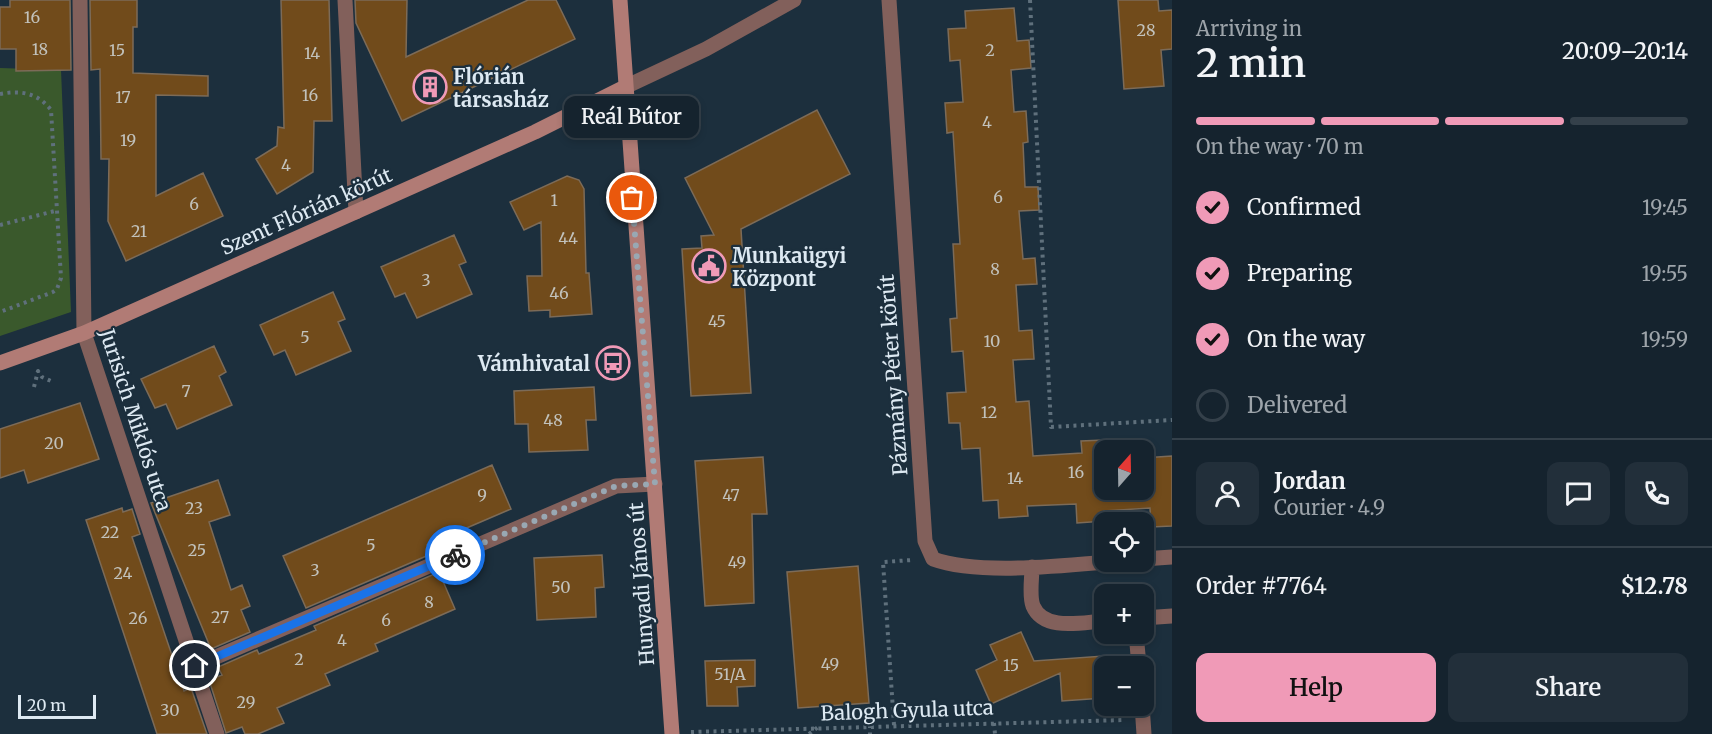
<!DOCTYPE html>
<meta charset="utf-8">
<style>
:root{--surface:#15232e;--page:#222f3a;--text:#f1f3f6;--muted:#9da4aa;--line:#34404a;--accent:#f09ab7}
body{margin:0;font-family:Merriweather,serif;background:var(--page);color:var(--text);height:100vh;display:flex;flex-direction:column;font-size:22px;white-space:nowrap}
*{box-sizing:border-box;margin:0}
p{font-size:20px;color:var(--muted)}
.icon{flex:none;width:33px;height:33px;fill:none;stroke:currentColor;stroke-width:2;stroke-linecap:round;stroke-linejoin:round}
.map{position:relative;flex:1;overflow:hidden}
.side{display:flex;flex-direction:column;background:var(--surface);width:540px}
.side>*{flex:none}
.needle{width:39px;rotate:20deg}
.tools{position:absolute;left:1094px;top:440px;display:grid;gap:12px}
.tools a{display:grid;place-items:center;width:60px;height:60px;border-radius:12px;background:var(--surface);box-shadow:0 3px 9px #0003,0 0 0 2px var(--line);font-size:30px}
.scale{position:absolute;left:18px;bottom:15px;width:78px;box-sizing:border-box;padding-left:6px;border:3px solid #dde9f2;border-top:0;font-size:16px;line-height:21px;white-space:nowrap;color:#dde9f2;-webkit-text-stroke:4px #1c2f3d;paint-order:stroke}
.pin{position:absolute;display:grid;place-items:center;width:51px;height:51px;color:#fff;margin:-26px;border:3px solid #fff;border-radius:50%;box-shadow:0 2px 6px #0007}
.courier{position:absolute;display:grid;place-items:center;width:60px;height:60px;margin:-30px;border:4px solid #1a73e8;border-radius:50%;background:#fff;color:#222;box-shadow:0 2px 8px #0007}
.bubble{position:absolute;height:42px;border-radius:12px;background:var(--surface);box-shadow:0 3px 9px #0003,0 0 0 2px var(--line);font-size:20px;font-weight:600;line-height:42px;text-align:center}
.head em{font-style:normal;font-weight:600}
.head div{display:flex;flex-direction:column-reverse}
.head{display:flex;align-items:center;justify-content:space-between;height:102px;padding:0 24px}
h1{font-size:39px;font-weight:600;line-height:45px}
.bar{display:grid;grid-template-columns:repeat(4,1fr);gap:9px 6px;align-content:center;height:72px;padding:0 24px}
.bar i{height:8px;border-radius:4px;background:var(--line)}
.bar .active{background:var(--accent)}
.bar p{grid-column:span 4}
.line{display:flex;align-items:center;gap:15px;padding:0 24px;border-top:2px solid var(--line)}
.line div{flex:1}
.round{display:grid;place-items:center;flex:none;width:63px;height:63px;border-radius:12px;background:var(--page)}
ol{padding:0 24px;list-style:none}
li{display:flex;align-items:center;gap:18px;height:66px}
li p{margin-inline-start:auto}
li .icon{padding:6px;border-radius:50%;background:var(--accent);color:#111;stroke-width:4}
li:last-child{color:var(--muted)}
li i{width:33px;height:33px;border:3px solid var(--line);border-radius:50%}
.button{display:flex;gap:12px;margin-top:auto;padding:12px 24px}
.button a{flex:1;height:69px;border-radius:12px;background:var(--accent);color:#111;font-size:24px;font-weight:600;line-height:69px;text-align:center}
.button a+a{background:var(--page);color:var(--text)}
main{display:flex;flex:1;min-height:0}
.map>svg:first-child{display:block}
.green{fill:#3a592c}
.building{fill:#714b1b;stroke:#7c6b58;stroke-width:1.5}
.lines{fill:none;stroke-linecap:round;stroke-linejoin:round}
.path{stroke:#5f707c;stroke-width:4;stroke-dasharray:3 4.5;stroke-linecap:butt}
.street{stroke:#82605b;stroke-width:15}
.secondary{stroke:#b17b75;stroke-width:15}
.done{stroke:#99a8b3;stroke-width:6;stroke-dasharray:0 10.8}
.route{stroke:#1a73e8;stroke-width:8}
.labels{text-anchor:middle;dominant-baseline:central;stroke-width:4.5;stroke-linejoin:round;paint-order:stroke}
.number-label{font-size:16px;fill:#c2c2bc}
.poi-label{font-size:20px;font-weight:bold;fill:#dde9f2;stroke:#1c2f3d;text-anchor:start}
.street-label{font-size:20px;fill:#dde9f2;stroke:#1c2f3d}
</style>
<main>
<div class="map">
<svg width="1172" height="734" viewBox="0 0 1172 734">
<rect width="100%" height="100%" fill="#1c2f3d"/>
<path class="green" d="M0,68L61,70L71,312L0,336Z"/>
<path class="building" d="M10,0H70L71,70L16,71V49H0V7H10Z
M90,0H137V27H133V73L208,76V96L156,95V196L203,173L223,216L126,261L108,221L109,159H101L100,69L91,70Z
M281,0H329L332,121H314L313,172L277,194L256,159L277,146L278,127L284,128Z
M355,0H407L406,57L528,0H556L575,39L402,121L356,23Z
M1118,0H1158L1159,11L1172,10V49L1161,50L1164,86L1124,89Z
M1014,8L1017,41L1029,40L1031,68L1011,70L1014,112L1026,111L1028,142L1023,143L1025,187H1038L1039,210L1019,211L1023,259L1035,258L1037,284L1016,285L1019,331L1032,330L1034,359L1013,360L1016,402L1029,401L1033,456L1082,453L1081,441L1104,440V489H1143V458L1172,456V526L1151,527L1150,508L1104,511L1105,521L1077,523L1076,504L1027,506L1028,516L999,518L998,500L983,501L980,448L962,449L960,423H949L947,393L966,392L963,351L952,352L950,319L957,318L953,244H960L953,132L947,133L945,103L963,102L960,60L950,61L948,29L966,28L965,11Z
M817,110L850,174L741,229L751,393L691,396L682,249L702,248L701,236L714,235L685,178Z
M567,176L579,180L584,189L586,273H589L592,314L550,317V310L529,311L527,276H542L541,222L524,230L510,202Z
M454,235L466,262L459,265L472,294L417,318L405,293L395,297L381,267Z
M333,292L345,319L338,322L351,351L296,375L285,350L274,355L260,325Z
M214,346L226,372L219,376L232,405L177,429L166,404L155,408L141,379Z
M594,387L596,420H586L588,450L529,452L528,424H515L514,391Z
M80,403L99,459L28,483L24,470L0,478V429Z
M763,457L767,514H752L754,603L705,606L695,461Z
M492,465L511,509L427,545L431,554L306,608L283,556Z
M218,480L230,515L209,522L231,590L242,585L250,606L241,610L250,632L211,649L151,503Z
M122,508L123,512L132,509L140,534L132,537L184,691L191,688L207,734H157L86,520Z
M602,555L604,587L595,588L596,617L537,620L534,558Z
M858,566L869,703L798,708L787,572Z
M439,572L455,609L375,644L378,651L325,674L330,685L277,708L284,723L258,734H245L242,727L226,733L209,680L222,675L218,667L257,650L259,654L316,630L314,626Z
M1021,632L1034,661L1104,656V698L1062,701L1060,673L991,704L976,670L997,660L990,645Z
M755,660V686L737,687L738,706H707L705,661Z"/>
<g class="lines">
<path class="path" d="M1030,0L1051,427L1172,420
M0,94C21,90 38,93 51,110L61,278L57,289L53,292L0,312
M0,225L55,211
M34,387L38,371L42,377L51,381
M994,723L995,734
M870,725V734
M894,725L883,562L912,560
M691,732L1125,720
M809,734L818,727"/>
<path class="street" d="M80,0L84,333L217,734
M345,0L356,212
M889,0L925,541L933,559C980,576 1068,565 1119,561
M625,87L706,49L794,0
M1143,559L1172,557
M1032,567C1032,578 1029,596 1033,606C1044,632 1083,622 1104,621
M1143,618L1172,616
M1136,633L1139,666
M195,666L616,486L655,484
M1142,705L1144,734"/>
<path class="secondary" d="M620,0L672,734
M0,363L84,333L535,132L625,87"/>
</g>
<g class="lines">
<path class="done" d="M455,555L616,486L655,484L632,198"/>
<path class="route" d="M195,666L455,555"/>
</g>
<defs>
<symbol id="building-ring" viewBox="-11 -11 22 22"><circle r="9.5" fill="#1c2f3d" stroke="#f09ab7" stroke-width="1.5"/><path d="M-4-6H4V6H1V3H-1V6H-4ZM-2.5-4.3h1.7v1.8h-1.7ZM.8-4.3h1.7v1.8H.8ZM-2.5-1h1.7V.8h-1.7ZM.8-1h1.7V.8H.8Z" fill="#f09ab7"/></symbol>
<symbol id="civic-ring" viewBox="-11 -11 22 22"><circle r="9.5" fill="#1c2f3d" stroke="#f09ab7" stroke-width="1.5"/><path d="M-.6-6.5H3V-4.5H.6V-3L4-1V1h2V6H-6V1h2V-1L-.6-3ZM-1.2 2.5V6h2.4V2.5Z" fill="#f09ab7"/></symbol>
<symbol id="bus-ring" viewBox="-11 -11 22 22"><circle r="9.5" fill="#1c2f3d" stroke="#f09ab7" stroke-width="1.5"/><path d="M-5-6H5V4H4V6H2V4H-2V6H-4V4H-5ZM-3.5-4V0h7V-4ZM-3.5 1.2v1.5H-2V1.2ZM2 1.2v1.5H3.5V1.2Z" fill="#f09ab7"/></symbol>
</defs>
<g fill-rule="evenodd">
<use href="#building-ring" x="411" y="68" width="38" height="38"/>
<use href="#civic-ring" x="690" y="247" width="38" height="38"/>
<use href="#bus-ring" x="594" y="344" width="38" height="38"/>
</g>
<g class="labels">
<g class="number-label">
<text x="32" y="17">16</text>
<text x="1146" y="30">28</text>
<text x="40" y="49">18</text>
<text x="117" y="50">15</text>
<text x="990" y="50">2</text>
<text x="312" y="53">14</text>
<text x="310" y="95">16</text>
<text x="123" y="97">17</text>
<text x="987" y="122">4</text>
<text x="128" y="140">19</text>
<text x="286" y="165">4</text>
<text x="998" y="197">6</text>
<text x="554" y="200">1</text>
<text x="194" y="204">6</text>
<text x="139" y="231">21</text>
<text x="568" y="238">44</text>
<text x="995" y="269">8</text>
<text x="426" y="280">3</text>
<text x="559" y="293">46</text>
<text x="717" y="321">45</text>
<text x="305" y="337">5</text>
<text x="992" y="341">10</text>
<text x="186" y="391">7</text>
<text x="989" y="412">12</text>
<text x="553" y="420">48</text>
<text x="54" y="443">20</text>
<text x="1076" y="472">16</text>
<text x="1015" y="478">14</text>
<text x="482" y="495">9</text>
<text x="731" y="495">47</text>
<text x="194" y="508">23</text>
<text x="110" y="532">22</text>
<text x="371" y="545">5</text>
<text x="197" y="550">25</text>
<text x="737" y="562">49</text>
<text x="315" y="570">3</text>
<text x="123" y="573">24</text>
<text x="561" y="587">50</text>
<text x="429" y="602">8</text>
<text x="220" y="617">27</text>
<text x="138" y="618">26</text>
<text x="386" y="620">6</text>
<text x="342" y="640">4</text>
<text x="299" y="659">2</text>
<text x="830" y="664">49</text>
<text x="1011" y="665">15</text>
<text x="730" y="674">51/A</text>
<text x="246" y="702">29</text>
<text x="170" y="710">30</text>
</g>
<g class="poi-label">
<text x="453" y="76">Flórián<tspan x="453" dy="23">társasház</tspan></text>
<text x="732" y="255">Munkaügyi<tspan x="732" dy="23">Központ</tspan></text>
<text x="590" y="363" text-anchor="end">Vámhivatal</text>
</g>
<g class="street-label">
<text transform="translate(306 211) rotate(-24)">Szent Flórián körút</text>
<text transform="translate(893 375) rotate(-94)">Pázmány Péter körút</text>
<text transform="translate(136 420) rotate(72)">Jurisich Miklós utca</text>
<text transform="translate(641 584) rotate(-94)">Hunyadi János út</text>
<text transform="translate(907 710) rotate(-2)">Balogh Gyula utca</text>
</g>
</g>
</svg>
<div class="tools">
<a><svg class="needle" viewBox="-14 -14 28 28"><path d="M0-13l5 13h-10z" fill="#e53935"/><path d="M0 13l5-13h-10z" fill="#9da4aa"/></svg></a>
<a><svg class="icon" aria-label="locate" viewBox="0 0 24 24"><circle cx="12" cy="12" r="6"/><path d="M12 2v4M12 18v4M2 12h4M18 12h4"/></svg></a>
<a>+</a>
<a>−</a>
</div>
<div class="scale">20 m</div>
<div class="pin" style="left:632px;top:198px;background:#ea580c"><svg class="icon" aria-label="bag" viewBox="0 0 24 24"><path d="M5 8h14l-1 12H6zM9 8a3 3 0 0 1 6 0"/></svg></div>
<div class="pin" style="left:195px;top:666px;background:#1f2937"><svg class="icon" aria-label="home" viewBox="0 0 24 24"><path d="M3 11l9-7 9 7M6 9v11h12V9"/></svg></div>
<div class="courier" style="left:455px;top:555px"><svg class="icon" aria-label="bike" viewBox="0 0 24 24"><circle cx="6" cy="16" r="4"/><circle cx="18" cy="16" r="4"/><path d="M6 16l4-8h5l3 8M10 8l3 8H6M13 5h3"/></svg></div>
<div class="bubble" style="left:564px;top:96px;width:135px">Reál Bútor</div>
</div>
<section class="side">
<div class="head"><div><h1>2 min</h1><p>Arriving in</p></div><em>20:09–20:14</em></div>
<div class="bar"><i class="active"></i><i class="active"></i><i class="active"></i><i></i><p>On the way · 70 m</p></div>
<ol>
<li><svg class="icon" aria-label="check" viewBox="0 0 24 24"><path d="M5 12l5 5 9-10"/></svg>Confirmed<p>19:45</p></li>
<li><svg class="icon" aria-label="check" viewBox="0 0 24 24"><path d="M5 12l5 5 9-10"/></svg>Preparing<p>19:55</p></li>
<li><svg class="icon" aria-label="check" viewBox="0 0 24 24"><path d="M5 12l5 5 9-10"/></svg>On the way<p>19:59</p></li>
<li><i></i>Delivered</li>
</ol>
<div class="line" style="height:108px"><a class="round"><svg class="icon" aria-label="person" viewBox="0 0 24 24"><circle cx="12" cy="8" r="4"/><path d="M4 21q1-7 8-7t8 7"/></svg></a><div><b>Jordan</b><p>Courier · 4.9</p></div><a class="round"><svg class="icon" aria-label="chat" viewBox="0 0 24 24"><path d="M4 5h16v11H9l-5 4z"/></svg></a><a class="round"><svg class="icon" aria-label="phone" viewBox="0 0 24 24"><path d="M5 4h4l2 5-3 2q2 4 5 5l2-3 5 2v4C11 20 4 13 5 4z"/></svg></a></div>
<div class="line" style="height:78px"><div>Order #7764</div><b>$12.78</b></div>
<div class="button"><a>Help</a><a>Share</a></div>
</section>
</main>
